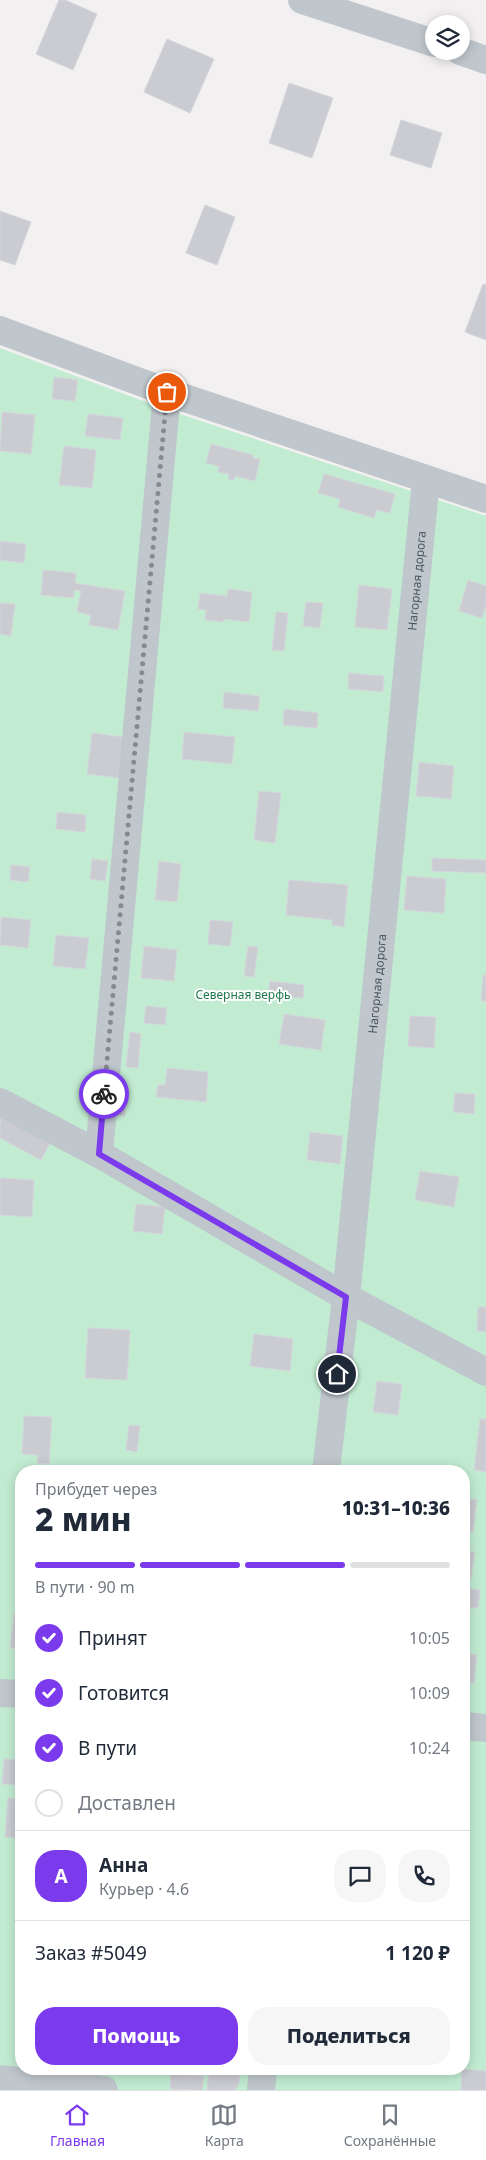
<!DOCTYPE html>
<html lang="ru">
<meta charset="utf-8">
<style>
:root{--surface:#fff;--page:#f6f6f7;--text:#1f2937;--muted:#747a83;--line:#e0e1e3;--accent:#7c3aed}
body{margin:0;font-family:"Noto Sans",sans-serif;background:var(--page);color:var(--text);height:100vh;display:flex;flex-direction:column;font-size:19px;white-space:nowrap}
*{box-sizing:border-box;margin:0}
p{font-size:16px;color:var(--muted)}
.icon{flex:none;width:28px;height:28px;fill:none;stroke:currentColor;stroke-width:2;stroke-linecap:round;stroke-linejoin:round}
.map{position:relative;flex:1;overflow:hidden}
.panel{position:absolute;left:15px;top:1465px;width:455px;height:610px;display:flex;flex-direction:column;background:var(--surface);border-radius:20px;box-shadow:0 2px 12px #0003}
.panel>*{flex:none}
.fabs{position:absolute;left:425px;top:15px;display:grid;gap:10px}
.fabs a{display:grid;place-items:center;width:45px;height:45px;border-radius:50%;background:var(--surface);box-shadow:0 2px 12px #0003;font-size:25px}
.pin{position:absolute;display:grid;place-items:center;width:42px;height:42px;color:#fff;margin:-21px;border:2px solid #fff;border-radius:50%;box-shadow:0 1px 5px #0007}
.courier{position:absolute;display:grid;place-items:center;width:50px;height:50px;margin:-25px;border:4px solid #7c3aed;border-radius:50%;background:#fff;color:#222;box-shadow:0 1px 6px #0007}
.head em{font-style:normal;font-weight:800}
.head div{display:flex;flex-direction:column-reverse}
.head{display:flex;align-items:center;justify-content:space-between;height:85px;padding:0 20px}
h1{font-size:32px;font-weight:800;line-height:38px}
.bar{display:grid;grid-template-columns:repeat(4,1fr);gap:8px 5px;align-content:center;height:60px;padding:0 20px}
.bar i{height:6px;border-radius:4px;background:var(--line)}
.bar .current{background:var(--accent)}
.bar p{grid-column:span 4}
.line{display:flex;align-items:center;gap:12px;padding:0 20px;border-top:1px solid var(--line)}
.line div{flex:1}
.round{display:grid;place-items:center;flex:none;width:52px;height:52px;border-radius:20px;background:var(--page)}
ol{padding:0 20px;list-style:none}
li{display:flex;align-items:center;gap:15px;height:55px}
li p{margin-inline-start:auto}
li .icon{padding:5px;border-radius:50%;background:var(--accent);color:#fff;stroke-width:4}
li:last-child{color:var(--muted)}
li i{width:28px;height:28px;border:2px solid var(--line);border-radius:50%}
.cta{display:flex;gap:10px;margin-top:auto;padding:10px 20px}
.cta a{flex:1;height:58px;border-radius:20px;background:var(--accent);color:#fff;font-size:20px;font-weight:800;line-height:58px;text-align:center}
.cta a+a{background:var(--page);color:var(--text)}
.dock{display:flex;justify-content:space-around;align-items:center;height:70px;border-top:1px solid var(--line);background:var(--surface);font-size:14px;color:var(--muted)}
.dock a{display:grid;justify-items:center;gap:2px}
.dock .current{color:var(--accent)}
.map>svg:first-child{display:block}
.garden{fill:#c2ecd2;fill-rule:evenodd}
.building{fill:#caccd2;stroke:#d4d6db}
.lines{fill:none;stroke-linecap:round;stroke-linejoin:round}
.minor{stroke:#bfc7cd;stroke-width:28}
.done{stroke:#848a90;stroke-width:5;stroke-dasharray:0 9}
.route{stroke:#7c3aed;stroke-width:6}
.labels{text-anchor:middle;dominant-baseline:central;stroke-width:4;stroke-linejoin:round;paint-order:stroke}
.street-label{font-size:12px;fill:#49535c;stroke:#fff}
.park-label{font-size:12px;fill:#1f784b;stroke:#fff}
</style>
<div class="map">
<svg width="486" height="2090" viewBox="0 0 486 2090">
<rect width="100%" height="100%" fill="#f2f0f0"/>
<path class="garden" d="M0,348L165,409L486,516V2090H0ZM21,1471H464V2069H21Z"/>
<path class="building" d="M59,0H65L97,14L73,70L36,54Z
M167,39L214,59L190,113L144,92Z
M289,83L333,98L312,158L269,143Z
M401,120L442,133L431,168L390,155Z
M205,205L235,217L217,265L186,253Z
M0,211L31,222L15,265L0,260Z
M483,284L486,285V340L465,332Z
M54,377L78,380L75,401L52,399Z
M2,412L35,415L31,454L0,451Z
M88,414L123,418L120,440L85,436Z
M211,444L253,455V458L260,459L255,481L235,476L234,480L228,479L229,474L218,472L219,466L206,463Z
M64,446L96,450L92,488L59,485Z
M324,474L395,494L390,513L377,510L374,518L338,507L340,499L318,493Z
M0,541L26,544L24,563L0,560Z
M43,570L76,573L75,583L125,591L118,630L89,625L91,615L77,612L81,591L74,590V598L41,595Z
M468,580L486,586V606L482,618L459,611Z
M359,585L392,589L387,630L355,627Z
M228,589L252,592L249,622L224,619L223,622L205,620L206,610L198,609L200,593L227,596Z
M306,602L323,603L320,628L303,626Z
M0,603L15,604L11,636L0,634Z
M276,612L288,613L284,651L272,650Z
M349,673L384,676L383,692L348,689Z
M224,692L260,696L258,711L223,708Z
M284,709L318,713L317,728L283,725Z
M184,732L235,737L232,764L182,759Z
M92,733L124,737L120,778L87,774Z
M419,762L454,766L451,799L416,796Z
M259,791L281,793L275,843L254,840Z
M57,812L86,815L85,832L56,829Z
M432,858L486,860V873L432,871Z
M92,859L108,861L105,881L90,879Z
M159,861L181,864L177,902L155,900Z
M11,865L30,867L28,882L10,880Z
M407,876L446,879L444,913L404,910Z
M289,880L348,885L344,927L332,925V920L286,915Z
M1,917L31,920L28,948L0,945Z
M210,920L233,922L230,946L208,944Z
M56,935L89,938L85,969L53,966Z
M144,946L177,950L174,981L141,978Z
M248,946L258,947L254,977L244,976Z
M483,975H486V1001H481Z
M270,981L304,985L303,998L268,995Z
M146,1006L167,1008L165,1025L144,1023Z
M284,1014L325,1020L321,1050L279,1044Z
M410,1016L436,1017L434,1048L408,1046Z
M130,1032L141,1034L138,1068L126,1067Z
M167,1068L208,1072L206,1102L156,1097L158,1085H165Z
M455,1093L475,1094L474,1114L453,1112Z
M116,1099L126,1100L125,1116L115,1115Z
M0,1110L52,1139L41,1160L0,1138Z
M310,1132L343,1136L340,1164L307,1160Z
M420,1171L459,1177L454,1207L415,1200Z
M0,1178L34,1180L32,1217L0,1215Z
M136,1204L165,1207L162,1234L133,1231Z
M478,1307H486V1332L477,1331Z
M88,1328L130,1330L127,1380L85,1378Z
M254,1334L293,1339L290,1371L250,1366Z
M377,1381L402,1384L398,1415L373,1412Z
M24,1416L52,1417L49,1464L37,1463L38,1455L22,1454Z
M480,1419H486V1472L474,1470Z
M129,1425L140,1426L137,1452L126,1450Z
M465,1498L477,1500L473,1532L464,1531Z
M464,1550L475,1552L471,1578H464Z
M464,1588L480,1590L478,1608L464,1607Z
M14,1614L21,1615V1649L10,1648Z
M464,1654L477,1655L474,1683L464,1682Z
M4,1759L21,1760L20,1785L2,1784Z
M8,1798L21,1799V1838L5,1837Z
M209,2069H240L239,2084L235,2090H207Z
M462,2069L486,2071V2090H461Z
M171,2074L204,2076L202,2090L170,2089Z"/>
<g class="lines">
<g class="minor">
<path d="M302,0L434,43"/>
<path d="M460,51L486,60"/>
<path d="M0,330L167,392L486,499"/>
<path d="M0,1102L99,1154L346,1297L486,1372"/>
<path d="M99,1154L167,392"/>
<path id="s1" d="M326,1471L346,1297L426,480"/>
<path d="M0,1693L21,1694"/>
<path d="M464,1726L486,1728"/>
<path d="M0,2079L104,2090"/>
<path d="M261,2090L263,2069"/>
</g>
</g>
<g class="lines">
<path class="done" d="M104,1094L167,392"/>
<path class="route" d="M104,1094L99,1154L346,1297L337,1374"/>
</g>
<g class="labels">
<g class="street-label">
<text stroke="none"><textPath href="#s1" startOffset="895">Нагорная дорога</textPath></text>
<text stroke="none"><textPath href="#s1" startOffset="490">Нагорная дорога</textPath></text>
</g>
<g class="park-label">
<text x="243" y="994">Северная верфь</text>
</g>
</g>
</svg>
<div class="fabs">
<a><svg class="icon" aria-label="layers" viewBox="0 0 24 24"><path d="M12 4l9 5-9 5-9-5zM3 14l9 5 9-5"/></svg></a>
</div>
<div class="pin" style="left:167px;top:392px;background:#ea580c"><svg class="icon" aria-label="bag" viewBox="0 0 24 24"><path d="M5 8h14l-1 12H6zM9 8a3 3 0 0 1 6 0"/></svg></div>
<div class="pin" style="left:337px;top:1374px;background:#1f2937"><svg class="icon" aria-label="home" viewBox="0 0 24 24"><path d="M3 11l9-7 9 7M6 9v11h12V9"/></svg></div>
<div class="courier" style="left:104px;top:1094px"><svg class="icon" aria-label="bike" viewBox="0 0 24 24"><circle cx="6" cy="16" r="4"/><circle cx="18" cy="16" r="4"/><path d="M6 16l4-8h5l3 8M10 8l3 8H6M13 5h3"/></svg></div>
<section class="panel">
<div class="head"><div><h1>2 мин</h1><p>Прибудет через</p></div><em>10:31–10:36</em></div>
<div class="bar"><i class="current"></i><i class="current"></i><i class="current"></i><i></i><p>В пути · 90 m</p></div>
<ol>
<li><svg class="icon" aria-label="check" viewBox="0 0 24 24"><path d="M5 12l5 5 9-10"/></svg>Принят<p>10:05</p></li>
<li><svg class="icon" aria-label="check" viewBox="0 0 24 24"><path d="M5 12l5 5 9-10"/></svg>Готовится<p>10:09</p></li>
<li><svg class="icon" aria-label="check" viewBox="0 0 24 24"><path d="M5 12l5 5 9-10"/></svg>В пути<p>10:24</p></li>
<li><i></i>Доставлен</li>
</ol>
<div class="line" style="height:90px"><b class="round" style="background:var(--accent);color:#fff">А</b><div><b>Анна</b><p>Курьер · 4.6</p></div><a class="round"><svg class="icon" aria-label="chat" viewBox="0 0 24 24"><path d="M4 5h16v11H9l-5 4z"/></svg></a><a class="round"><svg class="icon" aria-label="phone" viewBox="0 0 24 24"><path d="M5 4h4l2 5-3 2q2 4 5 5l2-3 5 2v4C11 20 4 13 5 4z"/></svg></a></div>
<div class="line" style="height:65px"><div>Заказ #5049</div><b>1 120 ₽</b></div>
<div class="cta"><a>Помощь</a><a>Поделиться</a></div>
</section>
</div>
<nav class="dock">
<a class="current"><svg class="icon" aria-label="home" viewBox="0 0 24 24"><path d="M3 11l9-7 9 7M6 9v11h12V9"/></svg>Главная</a>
<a><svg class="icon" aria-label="map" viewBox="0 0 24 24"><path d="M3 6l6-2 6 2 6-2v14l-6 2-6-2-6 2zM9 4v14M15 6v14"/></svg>Карта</a>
<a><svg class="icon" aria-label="saved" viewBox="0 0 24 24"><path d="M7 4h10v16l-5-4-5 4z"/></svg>Сохранённые</a>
</nav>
